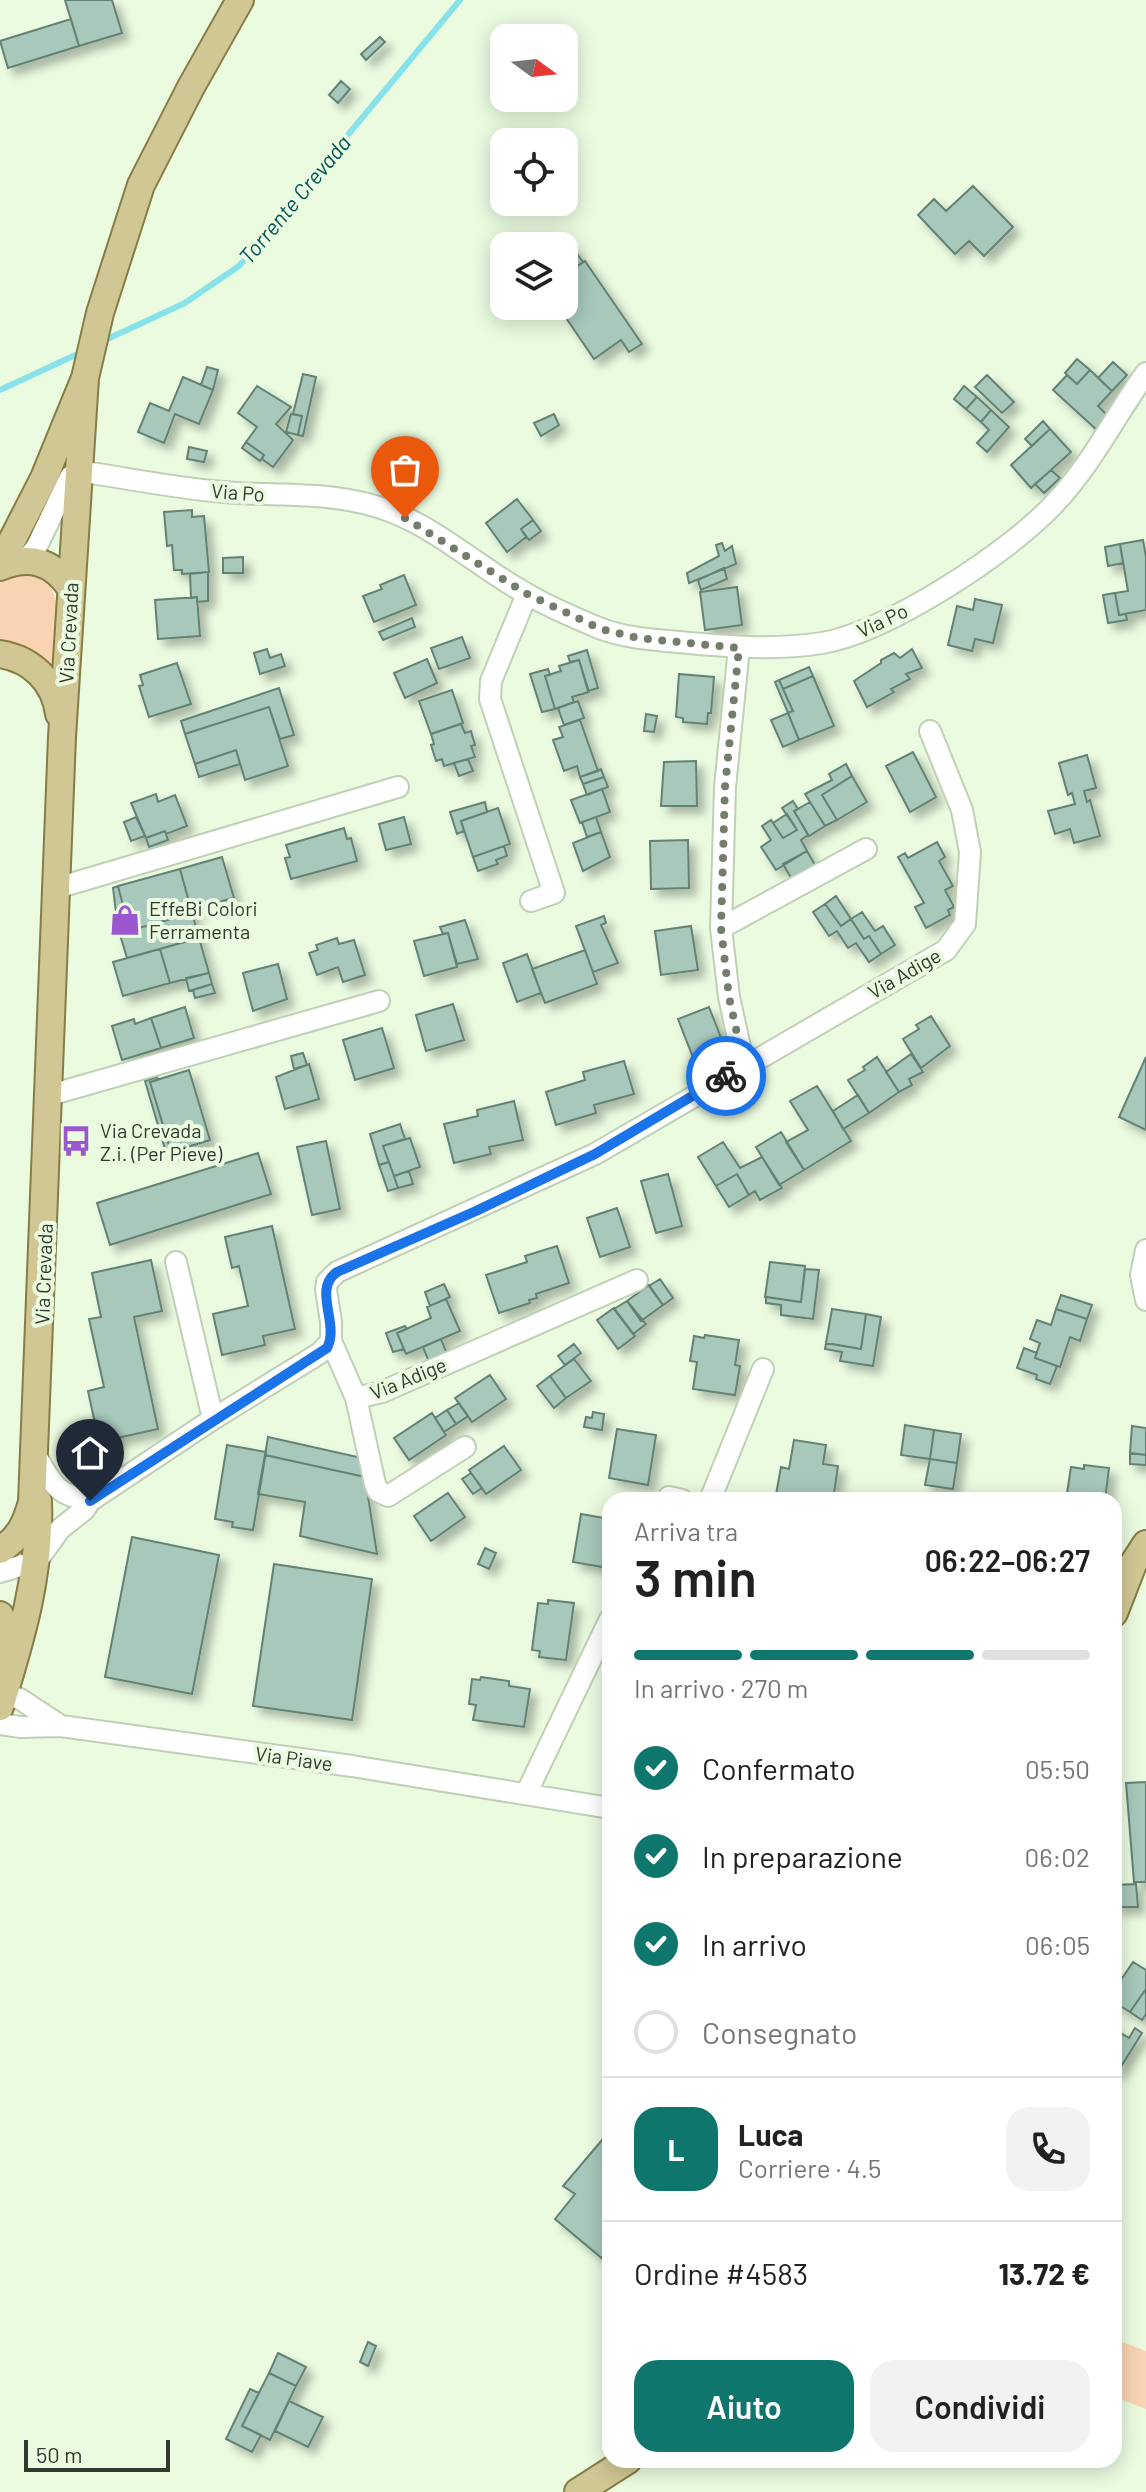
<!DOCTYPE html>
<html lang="it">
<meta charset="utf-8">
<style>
:root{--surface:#fff;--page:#f2f2f2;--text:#202124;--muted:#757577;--line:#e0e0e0;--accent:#0f766e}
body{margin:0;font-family:Barlow,sans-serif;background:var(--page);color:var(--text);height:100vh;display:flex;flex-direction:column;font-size:30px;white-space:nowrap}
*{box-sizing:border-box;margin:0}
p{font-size:26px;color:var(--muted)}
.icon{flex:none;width:44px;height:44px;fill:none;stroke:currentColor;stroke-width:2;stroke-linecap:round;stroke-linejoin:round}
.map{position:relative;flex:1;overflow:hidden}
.drawer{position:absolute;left:602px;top:1492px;width:520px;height:976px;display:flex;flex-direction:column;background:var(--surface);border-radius:24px;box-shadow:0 4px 20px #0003}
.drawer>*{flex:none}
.needle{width:52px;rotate:105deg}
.controls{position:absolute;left:490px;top:24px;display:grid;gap:16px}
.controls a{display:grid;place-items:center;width:88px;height:88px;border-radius:16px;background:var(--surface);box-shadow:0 4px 20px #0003;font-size:40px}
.scale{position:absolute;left:24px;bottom:20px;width:146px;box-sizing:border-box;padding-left:8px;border:4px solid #32392e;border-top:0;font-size:22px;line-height:28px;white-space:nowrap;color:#32392e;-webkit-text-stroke:6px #eafbe0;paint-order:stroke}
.pin{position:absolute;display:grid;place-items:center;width:68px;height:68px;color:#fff;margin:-82px -34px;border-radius:50% 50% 50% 0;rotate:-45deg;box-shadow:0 0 8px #0007}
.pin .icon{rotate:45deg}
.courier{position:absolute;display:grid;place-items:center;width:80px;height:80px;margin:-40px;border:6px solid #1a73e8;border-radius:50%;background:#fff;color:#222;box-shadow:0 2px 10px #0007}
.headline em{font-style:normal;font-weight:600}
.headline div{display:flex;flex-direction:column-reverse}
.headline{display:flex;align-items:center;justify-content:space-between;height:136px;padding:0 32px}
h1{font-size:52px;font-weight:600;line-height:60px}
.bar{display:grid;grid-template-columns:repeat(4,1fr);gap:12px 8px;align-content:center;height:96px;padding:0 32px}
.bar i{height:10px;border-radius:6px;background:var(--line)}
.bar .active{background:var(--accent)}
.bar p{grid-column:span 4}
.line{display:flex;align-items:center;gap:20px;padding:0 32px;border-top:2px solid var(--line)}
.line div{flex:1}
.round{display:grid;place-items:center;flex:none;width:84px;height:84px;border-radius:24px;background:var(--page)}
ol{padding:0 32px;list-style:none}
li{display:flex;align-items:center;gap:24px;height:88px}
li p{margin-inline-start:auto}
li .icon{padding:8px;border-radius:50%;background:var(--accent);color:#fff;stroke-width:4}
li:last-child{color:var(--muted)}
li i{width:44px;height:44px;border:4px solid var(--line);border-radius:50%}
.button{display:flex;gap:16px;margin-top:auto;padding:16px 32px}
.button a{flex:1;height:92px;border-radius:24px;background:var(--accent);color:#fff;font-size:32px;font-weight:600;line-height:92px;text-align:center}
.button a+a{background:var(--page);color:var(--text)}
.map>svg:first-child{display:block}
.green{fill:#f9d4b3}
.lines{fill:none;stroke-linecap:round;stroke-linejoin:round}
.stream{stroke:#88e2ea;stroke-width:6}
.building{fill:#a7c8ba;stroke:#628275;stroke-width:2;filter:url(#shadow)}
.minor-casing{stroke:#bfd0b5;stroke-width:24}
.major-casing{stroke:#857d43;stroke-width:30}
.minor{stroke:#fff;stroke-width:20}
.major{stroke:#d1c795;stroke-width:26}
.done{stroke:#727d6c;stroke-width:8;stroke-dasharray:0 14.4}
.route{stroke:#1a73e8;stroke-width:10}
.labels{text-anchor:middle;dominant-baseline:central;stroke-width:8;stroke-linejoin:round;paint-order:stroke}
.street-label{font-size:20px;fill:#32392e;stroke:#eafbe0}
.poi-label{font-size:20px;fill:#32392e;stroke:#eafbe0;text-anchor:start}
.water-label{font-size:22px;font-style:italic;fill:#00545a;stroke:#eafbe0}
</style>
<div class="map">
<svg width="1146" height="2492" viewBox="0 0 1146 2492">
<defs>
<filter id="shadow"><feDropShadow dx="7" dy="7" stdDeviation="4" flood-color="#0004"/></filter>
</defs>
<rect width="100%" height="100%" fill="#eafbe0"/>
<path class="green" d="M26,573C35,575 43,577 49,584C62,600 57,650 54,669L20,646L0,642V583L7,578Z
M1114,2339L1146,2351V2409L1114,2397Z"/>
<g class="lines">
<path class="stream" d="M101,342L185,303L239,266L460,0
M0,390L84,351"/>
</g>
<path class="building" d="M65,0H112L122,33L79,46Z
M71,19L79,46L8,68L0,41Z
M380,37L385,42L366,60L361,54Z
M341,81L350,89L338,103L329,95Z
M973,186L1013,227L984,256L969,241L955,254L918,215L934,199L946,211Z
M569,243L583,262L564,275V246Z
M585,261L642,344L629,352L621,340L594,359L558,306H564V275Z
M1077,359L1090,370L1077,384L1065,373Z
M1113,362L1127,375L1112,391L1098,378Z
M207,367L218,370L213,390L201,385Z
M1090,370L1112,391L1098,406L1110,418L1098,431L1053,390L1067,375L1077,384Z
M303,374L316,377L303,436L298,435L302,416L293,414Z
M987,375L1014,402L1002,413L975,387Z
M183,377L213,390L199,424L175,414L164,443L138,432L150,403L169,411Z
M257,386L291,407L276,424L293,440L273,467L262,459L264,455L246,442L257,427L238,413Z
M964,386L977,397L966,409L954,399Z
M977,397L991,410L981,422L966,409Z
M991,410L1009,427L987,452L977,443L989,430L981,422Z
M291,414L302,416L298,435L286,432Z
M554,414L559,425L541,436L534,423Z
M1043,421L1050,429L1032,446L1025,439Z
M1050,429L1071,452L1031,488L1011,465Z
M246,442L264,455L260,461L242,448Z
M189,447L207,451L204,462L187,459Z
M1051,470L1060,478L1044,493L1035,484Z
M517,499L533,520L521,529L526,537L507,552L486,523Z
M192,510V517L204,516L209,572L182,574V570H174L172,545L167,546L164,512Z
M533,520L541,531L529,540L521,529Z
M1143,540L1146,557V610L1119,615L1115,593L1128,591L1120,544Z
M722,543L725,551L732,546L736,564L689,583L687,573L719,556L716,545Z
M1120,544L1123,563L1108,566L1105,547Z
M243,557V573H223V558Z
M724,568L727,579L701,590L698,580Z
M208,572V601L197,602V597L191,598L190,574Z
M404,575L416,605L374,622L363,596L382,589L380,585Z
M737,587L742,625L705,630L700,592Z
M1115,593L1119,615L1126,614L1127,620L1108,623L1103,595Z
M197,597L200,636L158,639L155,600Z
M975,599L1002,605L993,643L975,639L972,651L948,645L957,606L973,610Z
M412,618L415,627L383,640L379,632Z
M462,637L470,658L439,669L431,648Z
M267,649L270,658L281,654L285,666L260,674L254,653Z
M912,649L922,668L906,674L910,679L891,689L894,692L867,707L854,681L881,663V660L894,653L900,658Z
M587,650L598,688L588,691L579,660L570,662L568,656Z
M427,659L437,683L405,698L394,673Z
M579,660L589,692L572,697L574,702L555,709L545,676L561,671L559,666Z
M177,663L191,704L149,717L139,686L143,685L140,675Z
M809,667L813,676L783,689L779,680Z
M548,669L550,675L545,676L555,709L542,712L530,674Z
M679,674L714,677L711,713H708L707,724L683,722V718L676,717Z
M813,676L834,726L799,740L788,713L793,711L783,689Z
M779,680L793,711L788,713L775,682Z
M279,688L294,735L280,739L269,707L185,734L181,721Z
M452,690L463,723L431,734L419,701Z
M578,701L584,718L564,725L558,708Z
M269,707L288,766L245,780L236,750L195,764L185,734Z
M788,713L799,740L783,747L771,720Z
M646,714L657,716L654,732L644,731Z
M580,720L598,771L580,777L577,766L564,771L553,740L563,737L559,727Z
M461,724L465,733L471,731L475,745L471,746L475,757L444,766L442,759L436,761L431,745L434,744L431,734Z
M236,750L240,764L199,777L195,764Z
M913,752L936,797L910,812L886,766Z
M1087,755L1096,788L1084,791L1087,802L1090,800L1100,836L1074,843L1070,829L1055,834L1048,811L1075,804L1072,793L1068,795L1059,763Z
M468,759L473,771L459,776L454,763Z
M696,761L697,806H661L664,762Z
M846,764L852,776L822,795L837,820L825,826L805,794L832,780L829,774Z
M601,769L604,777L583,784L580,777Z
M852,776L867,802L837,820L822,795Z
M604,777L608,787L587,795L583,784Z
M602,789L610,812L580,823L571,800Z
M156,794L158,802L175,795L187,826L166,834L165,831L146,838L131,803Z
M793,801L798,809L794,811L808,835L801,840L807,851L776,870L761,847L771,840L762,826L771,820L783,838L797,830L782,808Z
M485,802L487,812L461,821L464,831L457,834L450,812Z
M810,802L825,826L809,836L794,811Z
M498,808L510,844L473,857L461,821Z
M787,814L797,830L783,838L773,823Z
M136,817L145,836L131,841L124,822Z
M404,817L411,844L386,850L379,824Z
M596,817L601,832L587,837L582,822Z
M344,828L347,839L351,838L357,861L291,879L285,858L290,857L286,845Z
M165,831L168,840L149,847L146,838Z
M601,832L610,857L583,871L573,843Z
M688,840L689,888L651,889L650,841Z
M937,842L945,857L939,861L953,886L945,890L954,907L948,910L950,915L926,928L915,907L924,903L898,857L905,853L908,858Z
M504,846L507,856L496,860L498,864L478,871L473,857Z
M807,851L815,865L791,878L783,864Z
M222,857L234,898L191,909L180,869Z
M180,869L192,913L132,930L128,917H126L118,886Z
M118,886L126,917H128L130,925L118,928L113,888Z
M836,896L851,919L841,926L825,904Z
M825,904L841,926L851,919L864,939L869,936L881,954L869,962L856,943L848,948L837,931L829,936L813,912Z
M862,912L875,931L883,926L895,945L881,954L869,936L864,939L851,919Z
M192,913L199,938L127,958L118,928L130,925L132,930Z
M604,916L606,923L601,925L618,963L593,972L576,926Z
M465,920L478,959L457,964L448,933L443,934L440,927Z
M691,926L698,970L661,975L655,931Z
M448,933L457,967L424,976L414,941Z
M199,938L209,973L170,983L160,949Z
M337,938L339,944L354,940L365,975L343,982L338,967L317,975L309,953L318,950L316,945Z
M160,949L170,983L123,996L113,962Z
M585,950L597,984L545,1003L532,969Z
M527,954L541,993L517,1002L503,963Z
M278,964L287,999L253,1011L243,973Z
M209,973L212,984L189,991L186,978Z
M212,984L215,993L195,998L193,990Z
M453,1004L464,1040L426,1051L416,1015Z
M185,1007L194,1038L161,1048L151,1018Z
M709,1007L725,1048L694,1060L678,1019Z
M931,1016L950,1046L921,1068L903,1039L919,1029L916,1025Z
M151,1018L161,1048L122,1060L112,1026L134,1019L135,1024Z
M382,1028L394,1068L355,1080L343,1040Z
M303,1053L307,1065L294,1069L291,1056Z
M911,1054L923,1072L909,1079L912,1085L899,1092L886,1072Z
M877,1057L899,1092L869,1113L848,1080L865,1070L863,1067Z
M1146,1057V1130L1119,1117Z
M624,1061L634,1094L594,1105L596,1113L556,1125L546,1092L585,1080L583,1072Z
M309,1064L319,1099L285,1109L276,1077Z
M189,1070L210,1140L171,1152L150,1082Z
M157,1077L158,1080L150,1082L170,1148L165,1149L145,1081Z
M817,1086L851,1141L804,1170L786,1142L808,1130L790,1101Z
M858,1095L869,1113L843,1129L833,1111Z
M514,1101L523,1140L489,1147L491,1154L454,1163L444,1124L478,1116L477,1110Z
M400,1124L405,1139L383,1146L389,1162L379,1165L370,1134Z
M781,1132L804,1170L779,1185L756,1147Z
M410,1138L420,1167L394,1176L383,1146Z
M326,1141L340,1209L312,1215L297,1147Z
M723,1142L740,1168L762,1157L782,1188L760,1200L755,1191L749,1195L737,1174L716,1186L698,1157Z
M258,1153L271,1194L110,1245L97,1203Z
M389,1162L398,1188L388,1191L379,1165Z
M409,1171L413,1184L398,1188L394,1176Z
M668,1174L682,1226L656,1233L641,1181Z
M737,1174L749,1195L729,1207L716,1186Z
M617,1208L630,1247L600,1257L587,1218Z
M272,1226L295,1329L263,1336L265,1345L222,1355L213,1314L248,1306L239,1266L232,1268L225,1237Z
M557,1246L569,1283L536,1294L537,1298L529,1300L530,1303L499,1313L486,1275L527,1262L525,1256Z
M151,1260L162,1311L134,1317L158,1429L99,1442L88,1391L104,1387L89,1319L101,1317L92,1273Z
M770,1262L805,1266L801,1302L765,1297Z
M805,1269L819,1270L813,1319L781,1315V1305L766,1303V1297L801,1302Z
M660,1279L673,1298L663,1305L649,1286Z
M444,1284L450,1297L430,1306L425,1292Z
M649,1285L663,1305L641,1321L627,1301Z
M1061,1295L1092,1305L1087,1319L1056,1309Z
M446,1299L460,1331L406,1354L397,1333L431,1318L427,1307Z
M627,1301L646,1324L633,1334L614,1309Z
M614,1308L635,1336L618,1349L597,1320Z
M832,1309L866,1314L861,1349L826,1343Z
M1056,1309L1087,1319L1080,1341L1070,1337L1060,1367L1035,1358L1040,1343L1030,1339L1037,1320L1051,1325Z
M866,1314L881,1317L873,1366L840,1361L842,1352L825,1349L826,1343L861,1349Z
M405,1326L407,1329L397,1333L404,1349L393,1352L386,1333Z
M705,1335L739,1340L735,1365L740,1366L735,1395L693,1389L697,1362L690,1361L694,1336L704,1338Z
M441,1339L447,1354L429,1362L423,1347Z
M574,1344L581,1353L565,1365L558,1356Z
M1024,1348L1037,1353L1035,1358L1057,1366L1050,1384L1036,1379L1037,1375L1017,1368Z
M574,1359L591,1381L566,1398L550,1376Z
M490,1375L506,1399L472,1422L455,1398Z
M550,1376L566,1398L554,1408L537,1386Z
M459,1403L468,1416L456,1424L447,1410Z
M447,1410L456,1424L444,1432L435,1418Z
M593,1412L604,1414L602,1430L584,1427L586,1417L592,1418Z
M432,1413L446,1435L409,1460L394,1438Z
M905,1425L934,1430L930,1459L901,1455Z
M1132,1426L1146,1428V1455L1130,1453Z
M617,1429L656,1435L648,1485L609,1478Z
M934,1430L961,1434L957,1463L930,1459Z
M268,1437L362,1458L365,1477L265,1455Z
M794,1440L826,1445L823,1464L838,1466L833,1500H775L781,1467L789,1469Z
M227,1445L266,1452L253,1530L232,1527L233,1522L215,1519Z
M504,1446L521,1470L486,1494L469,1470Z
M1130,1453L1146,1455V1465L1130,1464Z
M265,1455L365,1477L377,1554L300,1536L305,1502L258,1494Z
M930,1459L957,1463L953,1489L925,1485Z
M1084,1465L1109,1468L1105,1500H1066L1071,1467L1084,1469Z
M471,1473L482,1488L473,1494L462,1479Z
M448,1493L465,1517L431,1541L414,1516Z
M581,1514L610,1519L608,1568L573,1562Z
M132,1537L219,1555L192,1694L105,1677Z
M485,1548L496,1553L489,1569L478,1564Z
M274,1564L372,1579L352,1720L253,1706Z
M548,1600L574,1603L566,1660L539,1657L540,1651L532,1650L538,1603L548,1604Z
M481,1677L509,1681V1686L530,1689L524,1727L473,1720L476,1705L469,1704L472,1679L480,1680Z
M1146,1782V1882H1134L1126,1783Z
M1136,1884L1138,1907H1114V1885Z
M1133,1962L1146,1970V1989L1130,2012L1114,2002V1990Z
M1146,1989V2014L1142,2020L1130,2012Z
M1135,2028L1142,2033L1117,2073L1114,2071V2029L1129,2038Z
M602,2140L610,2147V2265L555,2219L575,2194L563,2186Z
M368,2342L376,2346L368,2366L360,2362Z
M278,2353L306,2367L296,2386L269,2373Z
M269,2373L296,2386L270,2440L242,2426Z
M250,2389L259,2393L242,2426L261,2435L252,2452L226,2439Z
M289,2401L323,2417L308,2447L275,2431Z"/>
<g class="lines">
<defs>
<path id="minor" d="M26,560L36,548L70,477L78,471C126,478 175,488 223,492C279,497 338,490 392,512C441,531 481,569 527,594C549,607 575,618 599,628C627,639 659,640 689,643C733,647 778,650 822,643C888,632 1010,552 1055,503C1092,464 1115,416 1146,373
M527,594L491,681L490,699L554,893L531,901
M739,648L725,787L721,928L729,997L744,1065
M57,888L398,787
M721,928L866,849
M50,1095L379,1001
M1146,1250L1141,1275L1146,1300
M176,1262L213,1419
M637,1280L382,1392L356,1398L331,1341V1322L326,1290L327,1282L337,1272L595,1154L946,950L965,924L970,852L962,810L930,731
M356,1398L375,1484L378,1491L388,1496L465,1447
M35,1454C53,1484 54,1494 90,1501
M667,1500L669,1497L682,1500
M710,1500L763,1369
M0,1572L37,1561L60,1529L84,1510L90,1501L213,1419L320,1353L331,1341
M4,1694L20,1699L61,1726
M0,1724L20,1727L61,1726L352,1766L610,1808
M526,1794L610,1619"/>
<path id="major" d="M0,564L44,478L85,378L100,313L141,185L191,87L240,0
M0,567C29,555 52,561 70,587
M0,654C32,659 55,682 59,714
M0,1550C19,1539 26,1523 32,1502L62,737L85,378
M1114,1613L1133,1564L1146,1544
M0,1615L7,1632L11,1664
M0,1707C21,1639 41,1573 38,1501
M578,2492L628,2460"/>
</defs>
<use href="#minor" class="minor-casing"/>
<use href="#major" class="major-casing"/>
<use href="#minor" class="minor"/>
<use href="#major" class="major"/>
</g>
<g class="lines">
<path class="done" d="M405,518L527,594L601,629L638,638L739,648L725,787L721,928L729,997L744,1065L726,1076"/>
<path class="route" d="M90,1501L327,1348C340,1324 312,1289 337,1272L476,1211L595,1154L726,1076"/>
</g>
<defs>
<symbol id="shop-bare" viewBox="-9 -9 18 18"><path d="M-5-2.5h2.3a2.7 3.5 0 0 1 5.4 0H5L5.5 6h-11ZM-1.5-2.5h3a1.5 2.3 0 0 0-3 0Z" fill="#9b58ce" stroke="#eafbe0" stroke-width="2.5" paint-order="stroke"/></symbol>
<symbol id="bus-bare" viewBox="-9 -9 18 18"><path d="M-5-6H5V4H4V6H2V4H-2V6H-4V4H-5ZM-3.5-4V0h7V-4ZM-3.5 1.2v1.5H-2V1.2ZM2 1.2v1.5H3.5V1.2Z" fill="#9b58ce" stroke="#eafbe0" stroke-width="2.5" paint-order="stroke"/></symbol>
</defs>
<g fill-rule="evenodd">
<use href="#shop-bare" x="103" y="898" width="44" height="44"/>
<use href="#bus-bare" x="54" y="1119" width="44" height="44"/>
</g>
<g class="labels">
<g class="street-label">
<text transform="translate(238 492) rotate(4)">Via Po</text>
<text transform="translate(882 620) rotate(-25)">Via Po</text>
<text transform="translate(68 633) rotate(-87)">Via Crevada</text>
<text transform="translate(904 973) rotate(-30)">Via Adige</text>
<text transform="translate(43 1274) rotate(-88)">Via Crevada</text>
<text transform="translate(408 1378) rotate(-22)">Via Adige</text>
<text transform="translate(294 1758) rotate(8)">Via Piave</text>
</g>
<g class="poi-label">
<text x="149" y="908">EffeBi Colori<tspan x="149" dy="23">Ferramenta</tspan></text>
<text x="100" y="1130">Via Crevada<tspan x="100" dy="23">Z.i. (Per Pieve)</tspan></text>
</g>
<g class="water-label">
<text transform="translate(294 199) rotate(-50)">Torrente Crevada</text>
</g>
</g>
</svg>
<div class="controls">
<a><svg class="needle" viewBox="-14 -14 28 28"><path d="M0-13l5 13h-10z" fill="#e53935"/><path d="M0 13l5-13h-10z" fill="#757577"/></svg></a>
<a><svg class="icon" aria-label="locate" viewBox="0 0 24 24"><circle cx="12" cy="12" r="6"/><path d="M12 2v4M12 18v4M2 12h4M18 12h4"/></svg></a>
<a><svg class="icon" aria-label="layers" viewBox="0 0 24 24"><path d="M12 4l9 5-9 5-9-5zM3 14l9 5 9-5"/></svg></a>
</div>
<div class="scale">50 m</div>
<div class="pin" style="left:405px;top:518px;background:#ea580c"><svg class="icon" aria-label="bag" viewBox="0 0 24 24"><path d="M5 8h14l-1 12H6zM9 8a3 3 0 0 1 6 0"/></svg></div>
<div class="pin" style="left:90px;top:1501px;background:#1f2937"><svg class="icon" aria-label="home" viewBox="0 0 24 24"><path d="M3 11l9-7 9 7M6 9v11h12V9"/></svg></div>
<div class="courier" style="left:726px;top:1076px"><svg class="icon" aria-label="bike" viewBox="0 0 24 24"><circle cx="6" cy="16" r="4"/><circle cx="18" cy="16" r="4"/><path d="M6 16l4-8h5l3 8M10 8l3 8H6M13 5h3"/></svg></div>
<section class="drawer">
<div class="headline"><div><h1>3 min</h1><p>Arriva tra</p></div><em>06:22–06:27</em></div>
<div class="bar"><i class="active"></i><i class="active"></i><i class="active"></i><i></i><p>In arrivo · 270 m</p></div>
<ol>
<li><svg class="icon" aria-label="check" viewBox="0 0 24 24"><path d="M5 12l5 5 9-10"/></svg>Confermato<p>05:50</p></li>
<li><svg class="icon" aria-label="check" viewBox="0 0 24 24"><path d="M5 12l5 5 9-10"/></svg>In preparazione<p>06:02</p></li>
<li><svg class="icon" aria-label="check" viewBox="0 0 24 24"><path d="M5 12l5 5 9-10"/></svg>In arrivo<p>06:05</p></li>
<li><i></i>Consegnato</li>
</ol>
<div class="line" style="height:144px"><b class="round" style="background:var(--accent);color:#fff">L</b><div><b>Luca</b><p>Corriere · 4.5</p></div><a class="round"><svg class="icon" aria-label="phone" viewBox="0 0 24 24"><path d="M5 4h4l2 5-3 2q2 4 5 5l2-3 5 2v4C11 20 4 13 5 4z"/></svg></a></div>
<div class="line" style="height:104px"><div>Ordine #4583</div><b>13.72 €</b></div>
<div class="button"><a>Aiuto</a><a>Condividi</a></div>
</section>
</div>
